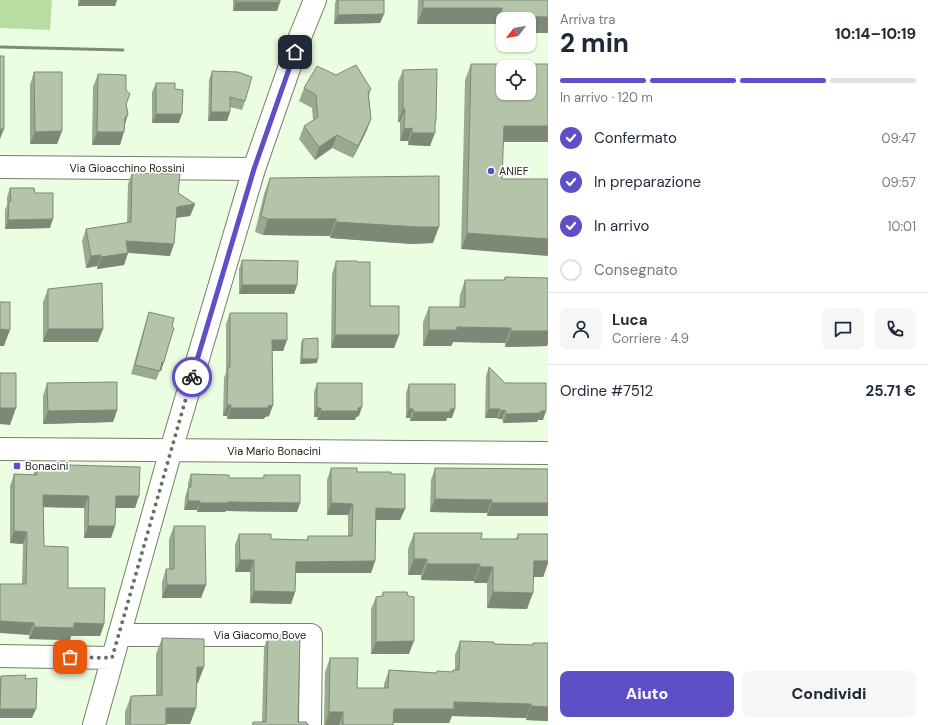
<!DOCTYPE html>
<html lang="it">
<meta charset="utf-8">
<style>
:root{--surface:#fff;--page:#f6f6f7;--text:#1f2937;--muted:#747a83;--line:#e0e1e3;--accent:#5f4fc7}
body{margin:0;font-family:"DM Sans",sans-serif;background:var(--page);color:var(--text);height:100vh;display:flex;flex-direction:column;font-size:15px;white-space:nowrap}
*{box-sizing:border-box;margin:0}
p{font-size:13px;color:var(--muted)}
.icon{flex:none;width:22px;height:22px;fill:none;stroke:currentColor;stroke-width:2;stroke-linecap:round;stroke-linejoin:round}
.map{position:relative;flex:1;overflow:hidden}
.sheet{display:flex;flex-direction:column;background:var(--surface);width:380px}
.sheet>*{flex:none}
.needle{width:26px;rotate:239deg}
.fabs{position:absolute;left:496px;top:12px;display:grid;gap:8px}
.fabs a{display:grid;place-items:center;width:40px;height:40px;border-radius:8px;background:var(--surface);box-shadow:0 1px 3px #0004;font-size:20px}
.pin{position:absolute;display:grid;place-items:center;width:34px;height:34px;color:#fff;margin:-17px;border-radius:8px;box-shadow:0 2px 6px #0006}
.courier{position:absolute;display:grid;place-items:center;width:40px;height:40px;margin:-20px;border:3px solid #5f4fc7;border-radius:50%;background:#fff;color:#222;box-shadow:0 1px 5px #0007}
.summary em{font-style:normal;font-weight:800}
.summary div{display:flex;flex-direction:column-reverse}
.summary{display:flex;align-items:center;justify-content:space-between;height:68px;padding:0 12px}
h1{font-size:26px;font-weight:800;line-height:30px}
.bar{display:grid;grid-template-columns:repeat(4,1fr);gap:6px 4px;align-content:center;height:48px;padding:0 12px}
.bar i{height:5px;border-radius:3px;background:var(--line)}
.bar .selected{background:var(--accent)}
.bar p{grid-column:span 4}
.line{display:flex;align-items:center;gap:10px;padding:0 12px;border-top:1px solid var(--line)}
.line div{flex:1}
.round{display:grid;place-items:center;flex:none;width:42px;height:42px;border-radius:8px;background:var(--page)}
ol{padding:0 12px;list-style:none}
li{display:flex;align-items:center;gap:12px;height:44px}
li p{margin-inline-start:auto}
li .icon{padding:4px;border-radius:50%;background:var(--accent);color:#fff;stroke-width:4}
li:last-child{color:var(--muted)}
li i{width:22px;height:22px;border:2px solid var(--line);border-radius:50%}
.primary-button{display:flex;gap:8px;margin-top:auto;padding:8px 12px}
.primary-button a{flex:1;height:46px;border-radius:8px;background:var(--accent);color:#fff;font-size:16px;font-weight:800;line-height:46px;text-align:center}
.primary-button a+a{background:var(--page);color:var(--text)}
main{display:flex;flex:1;min-height:0}
.map>svg:first-child{display:block}
.green{fill:#b7dda1}
.lines{fill:none;stroke-linecap:round;stroke-linejoin:round}
.minor-casing{stroke:#728269;stroke-width:24}
.major-casing{stroke:#728269;stroke-width:24}
.minor{stroke:#fff;stroke-width:22}
.major{stroke:#fff;stroke-width:22}
.rail{stroke:#7f8b78;stroke-width:3}
.wall{fill:#9aa991}
.shaded-wall{fill:#7d8976}
.building{fill:#b3c4a9;stroke:#7d8976;fill-rule:evenodd}
.done{stroke:#677262;stroke-width:4;stroke-dasharray:0 7.2}
.route{stroke:#5f4fc7;stroke-width:5}
.poi-dot{fill:#5f4fc7;stroke:#fff;stroke-width:1.5}
.labels{text-anchor:middle;dominant-baseline:central;stroke-width:3.5;stroke-linejoin:round;paint-order:stroke}
.street-label{font-size:11px;fill:#20271d;stroke:#fff}
.poi-label{font-size:11px;fill:#20271d;stroke:#fff;text-anchor:start}
</style>
<main>
<div class="map">
<svg width="548" height="725" viewBox="0 0 548 725">
<rect width="100%" height="100%" fill="#ecfee1"/>
<path class="green" d="M0,0H52L50,30L0,28Z"/>
<g class="lines">
<defs>
<path id="minor" d="M0,167L254,169
M119,635H311L310,725
M0,656L112,658
M94,725L171,450L254,169L300,37L315,0"/>
<path id="major" d="M0,449L548,453"/>
</defs>
<use href="#minor" class="minor-casing"/>
<use href="#major" class="major-casing"/>
<use href="#minor" class="minor"/>
<use href="#major" class="major"/>
<path class="rail" d="M0,47L123,50"/>
</g>
<path class="wall" d="M78,0H117L115,6H78Z
M233,0H280L277,11H233Z
M336,0H384V14L380,23L334,24L335,3Z
M418,0H548V33H529L503,19V33H496V24H417Z
M471,64H548V142H503L461,249L465,80Z
M403,70L436,121L430,146L408,145V141H400V122H398V82Z
M212,71L245,101L242,110L230,107V112L227,121H208L209,80Z
M34,72L62,131L57,144H30V85Z
M98,74L126,90V104L128,114L125,124L120,145H92L93,87Z
M336,75L371,89L369,96L371,119L366,132L353,158L332,148L315,160L299,139L304,126L313,120L312,108L299,101L304,88Z
M156,83L175,89L179,123H152V92Z
M132,173L178,193L195,204L190,216L176,218L170,256L128,253L124,265L97,269V266L86,268L82,241L86,229L127,223L128,184Z
M270,178L433,243L412,244L330,238V236L263,235L255,232L264,194Z
M10,188L35,193L50,228L5,229V210L7,205V197Z
M242,260L297,285L294,294H239V269Z
M336,261L357,262L370,306L399,335L394,348H331L332,274Z
M505,277L547,346L505,347V343L453,342L451,346H423V322L429,307H459L460,295L465,280H504Z
M48,289L98,342H43V302Z
M149,312L172,327L161,371H160L156,380L131,374L146,321Z
M230,313L287,340L283,351H272L273,405L269,416L265,417L264,419H227V416H223L224,378L226,372V324Z
M303,339L317,363L300,364L301,343Z
M489,367L505,383L543,420H538L537,422L503,423L502,419H498L497,418H485L486,376Z
M47,383L117,410L113,422L43,424V396Z
M317,383L359,416L356,417L355,420H317L318,417H314V392Z
M409,384L452,418H447L446,421H410V418H406V393Z
M68,465L139,496L135,508H116L115,526L111,538H84V508L43,507L44,546L68,588L104,624L100,636H71L70,640L29,639V635L22,584L23,544L10,543V486L14,474L33,475L36,467H68Z
M331,468L357,472L391,474L405,509L400,520H376L375,561L371,573H295V592L291,604L250,603V572H235V545L239,534L271,539L307,540L308,536H348V515H327V480Z
M435,468L548,469L487,516V513L430,512L431,480Z
M191,474L229,478H263L264,475L300,503L297,512L226,511L225,512H197V510H184L185,497L188,488V483Z
M174,526L206,585L201,598H162V582L166,569H169V539Z
M414,533L481,539H516L518,534H548V563L543,577H533L527,609L487,608V583H474V581L421,580V575H408V549Z
M383,592L409,654H371V609L376,597L382,596Z
M268,635L298,722L308,725H252L253,722H262L264,648Z
M162,638L198,683H196L190,724H166V725H125V712L131,696L156,695V654Z
M460,641L494,644L532,645L533,643H548V721L526,720V718L452,716L449,723H393V725H324L325,672L330,658L357,688H384V684L389,670L437,673L452,672L453,670H455V655Z
M1,676L25,679L32,718H0V678Z"/>
<path class="shaded-wall" d="M80,0H117L115,6H78Z
M236,2H280L277,11H233Z
M423,8H502L496,24H417Z
M384,14L380,23L334,24L338,15Z
M502,16L548,17V33H529V19H503V33H496Z
M403,109H405L400,122H398Z
M211,112H230L227,121H208Z
M128,114L124,127L125,118Z
M156,114H182L179,123H152Z
M371,119L366,132L353,158L358,146Z
M436,121L432,133H435L430,146L408,145L412,133Z
M504,126H548V142H498Z
M412,128L408,141H400L404,129Z
M0,129H4L0,139Z
M62,131L57,144H30L35,132Z
M97,132H124L120,145H92Z
M337,135L332,148L315,160L319,147Z
M195,204L190,216L173,218L177,207Z
M53,219L50,228L5,229L8,220Z
M268,219H336L330,236L263,235Z
M336,222L439,227L433,243L412,244L330,238Z
M467,233L548,239V256L461,249Z
M126,241L174,244L170,256L122,252Z
M128,253L124,265L97,269L101,257Z
M101,255L97,266L86,268L91,256Z
M242,285H297L294,294H239Z
M457,327L511,328L505,343L453,342L451,346H423L429,330Z
M0,329L10,330L4,346H0Z
M48,329H103L98,342H43Z
M511,331H548V344L547,346L505,347Z
M335,335H399L394,348H331Z
M272,340H287L283,351H268Z
M302,359H318L317,363L300,364Z
M162,362H164L161,371H159Z
M227,405H231L227,416H223Z
M273,405L269,416L265,417L264,419H227L231,408Z
M362,407L359,416L356,417L355,420H317L321,411Z
M0,408H16L10,425L0,424Z
M317,408H321L318,417H314Z
M409,409H413L410,418H406Z
M450,409H455L452,418H447L446,421H410L414,412Z
M489,409H500L497,418H485Z
M117,410L113,422L43,424L48,411Z
M505,410L502,419H498L501,411Z
M541,411H546L543,420H538L537,422L503,423L506,414Z
M43,495L89,496L84,508L38,507Z
M116,496H139L135,508H111Z
M435,499L492,500L487,513L430,512Z
M188,501H200L197,510H184Z
M228,502L300,503L297,512L226,511L225,512H197L200,503Z
M331,503L353,504L348,515H327Z
M492,503H548V516H487Z
M376,508L405,509L400,520H372Z
M88,526H115L111,538H84Z
M14,531L27,532L23,544L10,543Z
M414,559H427L421,575H408Z
M240,560H254L250,572H235Z
M375,561L371,573H291L296,562Z
M534,561H548V563L543,577H528Z
M427,564H480L474,581L421,580Z
M480,567H493L487,583H474Z
M167,585H206L201,598H162Z
M254,591L295,592L291,604L250,603Z
M493,592L533,593L527,609L487,608Z
M0,621L34,623L29,635L0,633Z
M74,623L104,624L100,636H71L70,640L29,639L34,627Z
M414,641L409,654H371L376,642Z
M197,667H204L198,683H191Z
M454,702L531,704L526,718L452,716L449,723H389L394,709Z
M531,706L548,707V721L526,720Z
M166,708H196L190,724H160Z
M0,709H36L32,718H0Z
M329,712H343L339,725H325Z"/>
<path class="building" d="M236,0H280V2H236Z
M338,0H384V14L338,15Z
M423,0H548V17L502,16V8H423Z
M0,56H4V129H0Z
M471,64H548V126H504L502,179H548V239L467,233ZM503,67H529V93H503Z
M356,65L371,89L368,92L371,119L358,146L337,135L319,147L304,126L318,117L316,95L304,88L317,66L336,75Z
M437,69L436,121L435,122V133H412V128L404,129L405,109H403V70Z
M212,71L238,72L252,77L245,101L230,97V112H211Z
M34,72H62V131L35,132Z
M98,74L126,75V90L130,94L126,104L128,114L125,118L124,132H97Z
M156,83H175V89L183,90L182,114H156Z
M132,173L180,174L178,193L195,204L177,207L174,244L126,241L128,253L101,257V255L91,256L86,229L131,222Z
M439,176V227H418L336,222V219H268L261,216L270,178Z
M10,188H34L35,193H53V219L8,220L9,201H11Z
M242,260L298,261L297,285H242Z
M336,261H357V262H370V306H399V335H335Z
M505,277L548,278V331H511V328L457,327V330H429V307H465V280H505Z
M102,283L103,329H48V289Z
M0,302H10V330L0,329Z
M149,312L174,318L172,327L174,328L169,344L164,362H162L160,371L135,365Z
M230,313H287V340H272L273,405L268,406V408H231V405H227L228,367H230Z
M318,338V359H302L303,339Z
M489,367L505,383H546V411H541V413L506,414L505,410L501,411L500,409H489Z
M0,373H16V408H0Z
M117,382V410L48,411L47,383Z
M317,383H362V407L358,408V411H321V408H317Z
M409,384H455V409H450V412H414L413,409H409Z
M68,465L140,467L139,496H116L115,526H88L89,496L43,495L44,546L68,547V588H105L104,624L74,623V628L34,627V623L0,621V584H26L27,532L14,531V474L37,475L36,467H68Z
M331,468H357V472H391V474H405V509L376,508L375,561L296,562L295,592L254,591V560H240L239,534H271V539L308,540V536H352L353,504L331,503Z
M435,468L548,469V503H492V500L435,499Z
M191,474L229,475V478H264V475H300V503L228,502V503H200V501H188V488L191,487Z
M174,526H205L206,585H167L166,569H174Z
M414,533H482L481,539H518V534H548V561H534L533,593L493,592V567H480V564H427V559H414Z
M383,592H407L408,596L414,597V641L376,642V597L383,596Z
M268,635H300L298,722H306L308,724V725H253V722H266Z
M162,638L204,639V667H197L196,708H166V725H130L131,696L162,695Z
M460,641L494,642V644L533,645V643H548V707L531,706V704L454,702V709H394L393,725H343V712H329L330,658H358L357,688H388L389,670L437,673V671L453,672V670H459Z
M26,675L25,679L37,678L36,709H0L1,676Z"/>
<g class="lines">
<path class="done" d="M70,657L112,658L192,377"/>
<path class="route" d="M192,377L254,169L295,52"/>
</g>
<g class="poi-dot">
<circle cx="491" cy="171" r="4"/>
<rect x="13" y="462" width="8" height="8" rx="2"/>
</g>
<g class="labels">
<g class="street-label">
<text x="127" y="168">Via Gioacchino Rossini</text>
<text x="274" y="451">Via Mario Bonacini</text>
<text x="260" y="635">Via Giacomo Bove</text>
</g>
<g class="poi-label">
<text x="499" y="171">ANIEF</text>
<text x="25" y="466">Bonacini</text>
</g>
</g>
</svg>
<div class="fabs">
<a><svg class="needle" viewBox="-14 -14 28 28"><path d="M0-13l5 13h-10z" fill="#e53935"/><path d="M0 13l5-13h-10z" fill="#747a83"/></svg></a>
<a><svg class="icon" aria-label="locate" viewBox="0 0 24 24"><circle cx="12" cy="12" r="6"/><path d="M12 2v4M12 18v4M2 12h4M18 12h4"/></svg></a>
</div>
<div class="pin" style="left:70px;top:657px;background:#ea580c"><svg class="icon" aria-label="bag" viewBox="0 0 24 24"><path d="M5 8h14l-1 12H6zM9 8a3 3 0 0 1 6 0"/></svg></div>
<div class="pin" style="left:295px;top:52px;background:#1f2937"><svg class="icon" aria-label="home" viewBox="0 0 24 24"><path d="M3 11l9-7 9 7M6 9v11h12V9"/></svg></div>
<div class="courier" style="left:192px;top:377px"><svg class="icon" aria-label="bike" viewBox="0 0 24 24"><circle cx="6" cy="16" r="4"/><circle cx="18" cy="16" r="4"/><path d="M6 16l4-8h5l3 8M10 8l3 8H6M13 5h3"/></svg></div>
</div>
<section class="sheet">
<div class="summary"><div><h1>2 min</h1><p>Arriva tra</p></div><em>10:14–10:19</em></div>
<div class="bar"><i class="selected"></i><i class="selected"></i><i class="selected"></i><i></i><p>In arrivo · 120 m</p></div>
<ol>
<li><svg class="icon" aria-label="check" viewBox="0 0 24 24"><path d="M5 12l5 5 9-10"/></svg>Confermato<p>09:47</p></li>
<li><svg class="icon" aria-label="check" viewBox="0 0 24 24"><path d="M5 12l5 5 9-10"/></svg>In preparazione<p>09:57</p></li>
<li><svg class="icon" aria-label="check" viewBox="0 0 24 24"><path d="M5 12l5 5 9-10"/></svg>In arrivo<p>10:01</p></li>
<li><i></i>Consegnato</li>
</ol>
<div class="line" style="height:72px"><a class="round"><svg class="icon" aria-label="person" viewBox="0 0 24 24"><circle cx="12" cy="8" r="4"/><path d="M4 21q1-7 8-7t8 7"/></svg></a><div><b>Luca</b><p>Corriere · 4.9</p></div><a class="round"><svg class="icon" aria-label="chat" viewBox="0 0 24 24"><path d="M4 5h16v11H9l-5 4z"/></svg></a><a class="round"><svg class="icon" aria-label="phone" viewBox="0 0 24 24"><path d="M5 4h4l2 5-3 2q2 4 5 5l2-3 5 2v4C11 20 4 13 5 4z"/></svg></a></div>
<div class="line" style="height:52px"><div>Ordine #7512</div><b>25.71 €</b></div>
<div class="primary-button"><a>Aiuto</a><a>Condividi</a></div>
</section>
</main>
